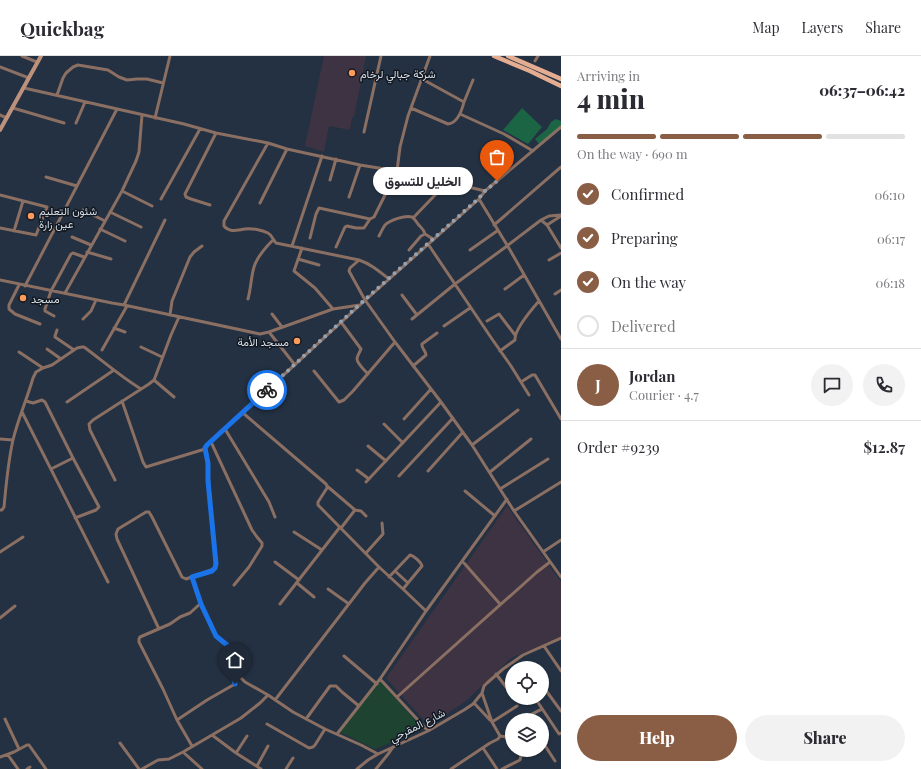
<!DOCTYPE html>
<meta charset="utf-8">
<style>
:root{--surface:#fff;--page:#f2f2f3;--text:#2b2b33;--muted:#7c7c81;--line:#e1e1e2;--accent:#8a5d45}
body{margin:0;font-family:"Playfair Display",Vazirmatn,serif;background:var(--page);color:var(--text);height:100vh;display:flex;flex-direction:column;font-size:15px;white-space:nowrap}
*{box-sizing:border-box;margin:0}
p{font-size:13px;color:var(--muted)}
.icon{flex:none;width:22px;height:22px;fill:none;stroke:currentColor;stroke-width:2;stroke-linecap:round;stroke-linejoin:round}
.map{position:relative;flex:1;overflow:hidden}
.sheet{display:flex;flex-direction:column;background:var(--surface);width:360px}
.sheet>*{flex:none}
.tools{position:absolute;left:505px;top:605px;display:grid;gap:8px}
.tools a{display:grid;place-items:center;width:44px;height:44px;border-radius:50%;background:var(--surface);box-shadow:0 1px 3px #0004;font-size:20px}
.pin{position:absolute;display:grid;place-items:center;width:34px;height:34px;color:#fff;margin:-41px -17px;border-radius:50% 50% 50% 0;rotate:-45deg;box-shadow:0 0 4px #0007}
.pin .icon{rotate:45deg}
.courier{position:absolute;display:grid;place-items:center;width:40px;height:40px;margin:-20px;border:3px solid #1a73e8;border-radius:50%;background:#fff;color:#222;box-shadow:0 1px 5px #0007}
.bubble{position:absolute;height:28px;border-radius:14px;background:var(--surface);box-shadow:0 1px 3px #0004;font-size:13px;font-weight:800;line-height:28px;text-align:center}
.head em{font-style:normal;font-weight:800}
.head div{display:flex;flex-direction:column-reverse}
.head{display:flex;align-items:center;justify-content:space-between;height:68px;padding:0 16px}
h1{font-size:26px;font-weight:800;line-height:30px}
.bar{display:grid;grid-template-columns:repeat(4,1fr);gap:6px 4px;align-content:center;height:48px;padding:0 16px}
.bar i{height:5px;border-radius:3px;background:var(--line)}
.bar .current{background:var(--accent)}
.bar p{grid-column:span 4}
.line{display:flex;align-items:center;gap:10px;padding:0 16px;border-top:1px solid var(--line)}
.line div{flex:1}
.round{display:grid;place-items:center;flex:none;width:42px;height:42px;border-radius:21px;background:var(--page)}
ol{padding:0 16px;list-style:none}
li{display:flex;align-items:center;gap:12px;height:44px}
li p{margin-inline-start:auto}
li .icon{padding:4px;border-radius:50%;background:var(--accent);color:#fff;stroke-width:4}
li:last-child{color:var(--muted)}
li i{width:22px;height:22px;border:2px solid var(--line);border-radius:50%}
.cta{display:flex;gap:8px;margin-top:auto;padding:8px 16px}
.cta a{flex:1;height:46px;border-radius:24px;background:var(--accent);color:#fff;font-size:16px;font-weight:800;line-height:46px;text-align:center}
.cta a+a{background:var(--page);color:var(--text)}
header{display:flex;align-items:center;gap:24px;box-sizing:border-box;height:56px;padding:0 20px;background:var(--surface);border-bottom:1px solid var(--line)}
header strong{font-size:19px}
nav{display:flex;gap:22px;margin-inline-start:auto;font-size:14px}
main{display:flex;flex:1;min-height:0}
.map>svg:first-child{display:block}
.industrial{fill:#3e3342}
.green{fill:#1e4431}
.forest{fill:#1b6545}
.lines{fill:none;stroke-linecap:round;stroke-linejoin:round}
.street{stroke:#8a6f62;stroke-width:3}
.secondary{stroke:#bd927d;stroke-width:4}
.primary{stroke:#e4ad91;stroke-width:4.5}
.done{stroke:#97a2af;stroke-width:4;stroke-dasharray:0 7.2}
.route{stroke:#1a73e8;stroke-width:5}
.poi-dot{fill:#ff9b5a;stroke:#121820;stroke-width:1.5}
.labels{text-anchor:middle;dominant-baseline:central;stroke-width:3;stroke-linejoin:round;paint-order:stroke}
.poi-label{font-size:11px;fill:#d6dfea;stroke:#121820;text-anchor:start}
.street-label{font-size:11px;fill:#d6dfea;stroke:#121820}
</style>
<header>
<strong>Quickbag</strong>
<nav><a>Map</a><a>Layers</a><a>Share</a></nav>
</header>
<main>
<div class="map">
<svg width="561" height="713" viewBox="0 0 561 713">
<rect width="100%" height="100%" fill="#233142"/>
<path class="industrial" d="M324,0H366L354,61H352L350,74L329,70L324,96L305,90Z
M507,450L561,526V581L511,602L466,645L429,670L386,622Z"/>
<path class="green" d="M380,625L421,671L410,679L375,693L340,676Z"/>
<path class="forest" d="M522,52L542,71L528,88L503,74Z
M556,63L561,65V70L539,88L535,83L547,73L551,66Z"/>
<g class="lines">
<path class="street" d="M22,0L37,6
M535,5L538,0
M0,11L29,22
M24,32L184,68L216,77L268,87L287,93L360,109L397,115L444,125L485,135
M57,39L63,22L66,17L73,11L78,9L108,14L119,21L127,24L137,23H147L163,27
M464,46L473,24
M13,52L64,67
M411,52L448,68C458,67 462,54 464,46L422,23
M460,58L504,78L533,95
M0,59L7,62
M155,62L170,0
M76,67L85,46
M364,76L381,0
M268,87L224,165V170C230,177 237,174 245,173C252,172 262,174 268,177C272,179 273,184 276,187L359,204C371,208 379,215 389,223
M46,121L77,130
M330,124L336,103
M122,135L152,150
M0,139L47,151L36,179L0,172
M349,141L360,109
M161,143L200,73
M479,143L510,194L561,283
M260,147L287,93
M210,149L191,143L186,141L185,138L216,77
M83,154L105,165
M110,156L141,171
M413,162L436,138
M541,164L547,169L561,192
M494,169L561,111
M547,169L561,160
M100,173L125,185
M14,175L23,145
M379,180C381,176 383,172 385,169C390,164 405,159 412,161C415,163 416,165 418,168C421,172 424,173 425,178
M72,181L91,189
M310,182L316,158L319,152L370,163L374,161L397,115L400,91L408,60L430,0
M428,188L492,283L511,310L529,339
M292,190L322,100
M336,191L345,171L347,170L356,172H364L370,163
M302,192L294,215L315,232L333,253
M409,194L421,180L425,178L433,183
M470,194L497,175
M87,196L111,203
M298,203L319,209
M359,204L350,212L349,215L365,244L395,286L441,346L472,389L514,455L561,521
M549,204L561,197
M0,224L112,247L124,249L260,278L269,276L333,253L360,249
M19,229L9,249V253L15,258L40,268
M25,230L117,53
M505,233L524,219
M65,237L122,135L136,105L139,96L142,59
M555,238L561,234
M402,239L417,259
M248,243C251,232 251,221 254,211C257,201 266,191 273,184
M124,249L165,164
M272,258L282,271
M170,259L172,245L190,201L194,196L202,190
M54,260L45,255V253L51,235L71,198L73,197L84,201
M83,263L91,255L96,244
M412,263L455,228L507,190L541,164L549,160L561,159
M487,265L499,258L515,279
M341,266L361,293C360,296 357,300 357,303C357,307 365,315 368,318
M444,270L470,252
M114,272L125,276
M57,274L55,280V281L74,294
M269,276L295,309
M141,291L162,301
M47,293L61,303
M102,294L127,250
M500,295L515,284C514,274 532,253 539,245
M19,296L43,312
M413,310L426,299C426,295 421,292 422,288L437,277
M314,315L339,346L344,344L353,335L395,286
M154,324L174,341
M521,326L532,319H535L561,363
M26,345L33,347L42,344L45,346L73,402L98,449L99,451L96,454L75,462
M122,345L143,406L146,411L205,393
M67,346L114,314
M22,356L108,526
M243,357L326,428L327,430V432L318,446V449L379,511L404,534L426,555
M404,363L431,333
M384,368L403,387
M225,373L269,446L275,461
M0,383L13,384
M211,386L252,474L257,481L262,487V490L249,511L234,529
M472,389L518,354
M368,390L386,405
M51,413L73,402
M357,414L369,423
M428,415L463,376
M490,416L531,383
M399,420L453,362
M115,424L90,374L89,368L93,364L149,328L154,324L156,319L171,279L179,261
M366,426L441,346
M327,430L355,454L341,472
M500,433L548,403
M465,435L495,460
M0,454H2L4,451C6,429 8,406 13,384C18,363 27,343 33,322L36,316L43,312L52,309L77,292L82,291H84C103,305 121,321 141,333
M355,454L361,455L366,460
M514,455L561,426
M294,476L322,494
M0,496L23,481
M543,496L561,484
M366,497L383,478L382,467
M275,506L299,524
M464,507L500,548
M395,515L408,527
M389,521L410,499C414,500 421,506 422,510L403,533
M297,527L314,541
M328,533L349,548
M280,548L340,471
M0,562L15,550
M159,573L117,483L116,478L118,473L146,456H149L152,461L182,521L186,523L214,513L215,510L216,504C213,472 209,441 208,410C208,403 205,397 205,391L360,249L479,143L485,135L561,71
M544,590L561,615
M344,600L377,628
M233,615L239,620L245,626L268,639L293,656L325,673L361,689L378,698
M496,618L510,636
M380,623L428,675
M542,629L561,655
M482,637L492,666L500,680
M397,641L537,516L550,506
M535,642L559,678L561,677
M275,644L365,527L379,511
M474,647L490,664
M5,663L19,693
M306,663L330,630H336L342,636L359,650
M177,664L207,644L235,628L227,589L216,580L201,547
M529,664C528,658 537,656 542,653
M492,666L517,650
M267,668L309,692L313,691L315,689L325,673
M337,678L380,623L426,555L507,443
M212,679L236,697L261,713
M500,680L507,681L512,687
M542,685L555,705
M120,687L139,713
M192,690L177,664L163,633L139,586V583L140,581L170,568L180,561L190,557L201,547L192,521
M483,692L497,713
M183,696L202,713
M236,697L247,680
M8,699L18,713
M0,701L14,696L27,689H29L46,713
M257,710L268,690
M27,713L30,711
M142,713L158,704L169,703L183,696L241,662L260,647L268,639
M286,713L293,702
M357,713L368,704L378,698L428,675L464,654L473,648L482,637L484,630L487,627L503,613L523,599L561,582
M376,713L389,697L393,691
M451,713L490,687L498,683L500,680
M502,713L520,704L521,700L517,694"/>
<path class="secondary" d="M0,74L41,0"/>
<path class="primary" d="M494,0L530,15L561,30
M508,0L561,23"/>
</g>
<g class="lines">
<path class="done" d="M267,334L360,248L478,143L485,135L497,125"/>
<path class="route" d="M235,628L227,589L216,580L201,548L192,521L212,515L215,512L216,508L208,425V407L205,392L207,389L267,334"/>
</g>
<g class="poi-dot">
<circle cx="352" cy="17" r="4"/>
<circle cx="31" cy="160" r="4"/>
<circle cx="23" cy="242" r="4"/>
<circle cx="297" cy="285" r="4"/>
</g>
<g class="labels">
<g class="poi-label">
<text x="360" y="17">شركة جبالي لرخام</text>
<text x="39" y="154">شئون التعليم<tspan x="39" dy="13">عين زارة</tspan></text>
<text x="31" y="242">مسجد</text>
<text x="289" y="285" text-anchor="end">مسجد الأمة</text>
</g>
<g class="street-label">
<text transform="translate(417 669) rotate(-27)">شارع المقرحي</text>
</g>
</g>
</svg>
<div class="tools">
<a><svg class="icon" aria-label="locate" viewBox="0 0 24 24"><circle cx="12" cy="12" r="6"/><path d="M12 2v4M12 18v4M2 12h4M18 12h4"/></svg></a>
<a><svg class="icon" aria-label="layers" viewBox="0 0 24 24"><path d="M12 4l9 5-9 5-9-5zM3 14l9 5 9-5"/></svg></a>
</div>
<div class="pin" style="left:497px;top:125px;background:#ea580c"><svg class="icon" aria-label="bag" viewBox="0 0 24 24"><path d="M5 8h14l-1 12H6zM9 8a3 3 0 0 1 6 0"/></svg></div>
<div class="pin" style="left:235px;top:628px;background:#1f2937"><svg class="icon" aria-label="home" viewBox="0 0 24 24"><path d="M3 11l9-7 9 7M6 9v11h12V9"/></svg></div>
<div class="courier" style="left:267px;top:334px"><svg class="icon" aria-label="bike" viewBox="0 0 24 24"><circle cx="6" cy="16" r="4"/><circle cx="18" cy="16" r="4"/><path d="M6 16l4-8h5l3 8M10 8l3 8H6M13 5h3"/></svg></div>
<div class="bubble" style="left:373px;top:111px;width:100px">الخليل للتسوق</div>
</div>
<section class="sheet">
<div class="head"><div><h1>4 min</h1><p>Arriving in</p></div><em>06:37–06:42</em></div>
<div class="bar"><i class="current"></i><i class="current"></i><i class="current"></i><i></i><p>On the way · 690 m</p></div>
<ol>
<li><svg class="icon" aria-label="check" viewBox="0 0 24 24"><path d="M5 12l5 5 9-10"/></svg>Confirmed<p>06:10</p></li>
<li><svg class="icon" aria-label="check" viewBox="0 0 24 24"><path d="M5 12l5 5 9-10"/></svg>Preparing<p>06:17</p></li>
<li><svg class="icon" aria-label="check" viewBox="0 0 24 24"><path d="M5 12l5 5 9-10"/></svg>On the way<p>06:18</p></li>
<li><i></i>Delivered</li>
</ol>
<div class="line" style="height:72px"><b class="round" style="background:var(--accent);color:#fff">J</b><div><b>Jordan</b><p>Courier · 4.7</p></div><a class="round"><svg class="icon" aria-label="chat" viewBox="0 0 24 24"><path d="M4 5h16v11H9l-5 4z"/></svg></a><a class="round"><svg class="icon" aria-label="phone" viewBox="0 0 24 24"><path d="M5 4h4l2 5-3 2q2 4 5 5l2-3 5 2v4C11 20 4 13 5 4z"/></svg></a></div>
<div class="line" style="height:52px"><div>Order #9239</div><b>$12.87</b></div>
<div class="cta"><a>Help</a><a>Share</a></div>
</section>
</main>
